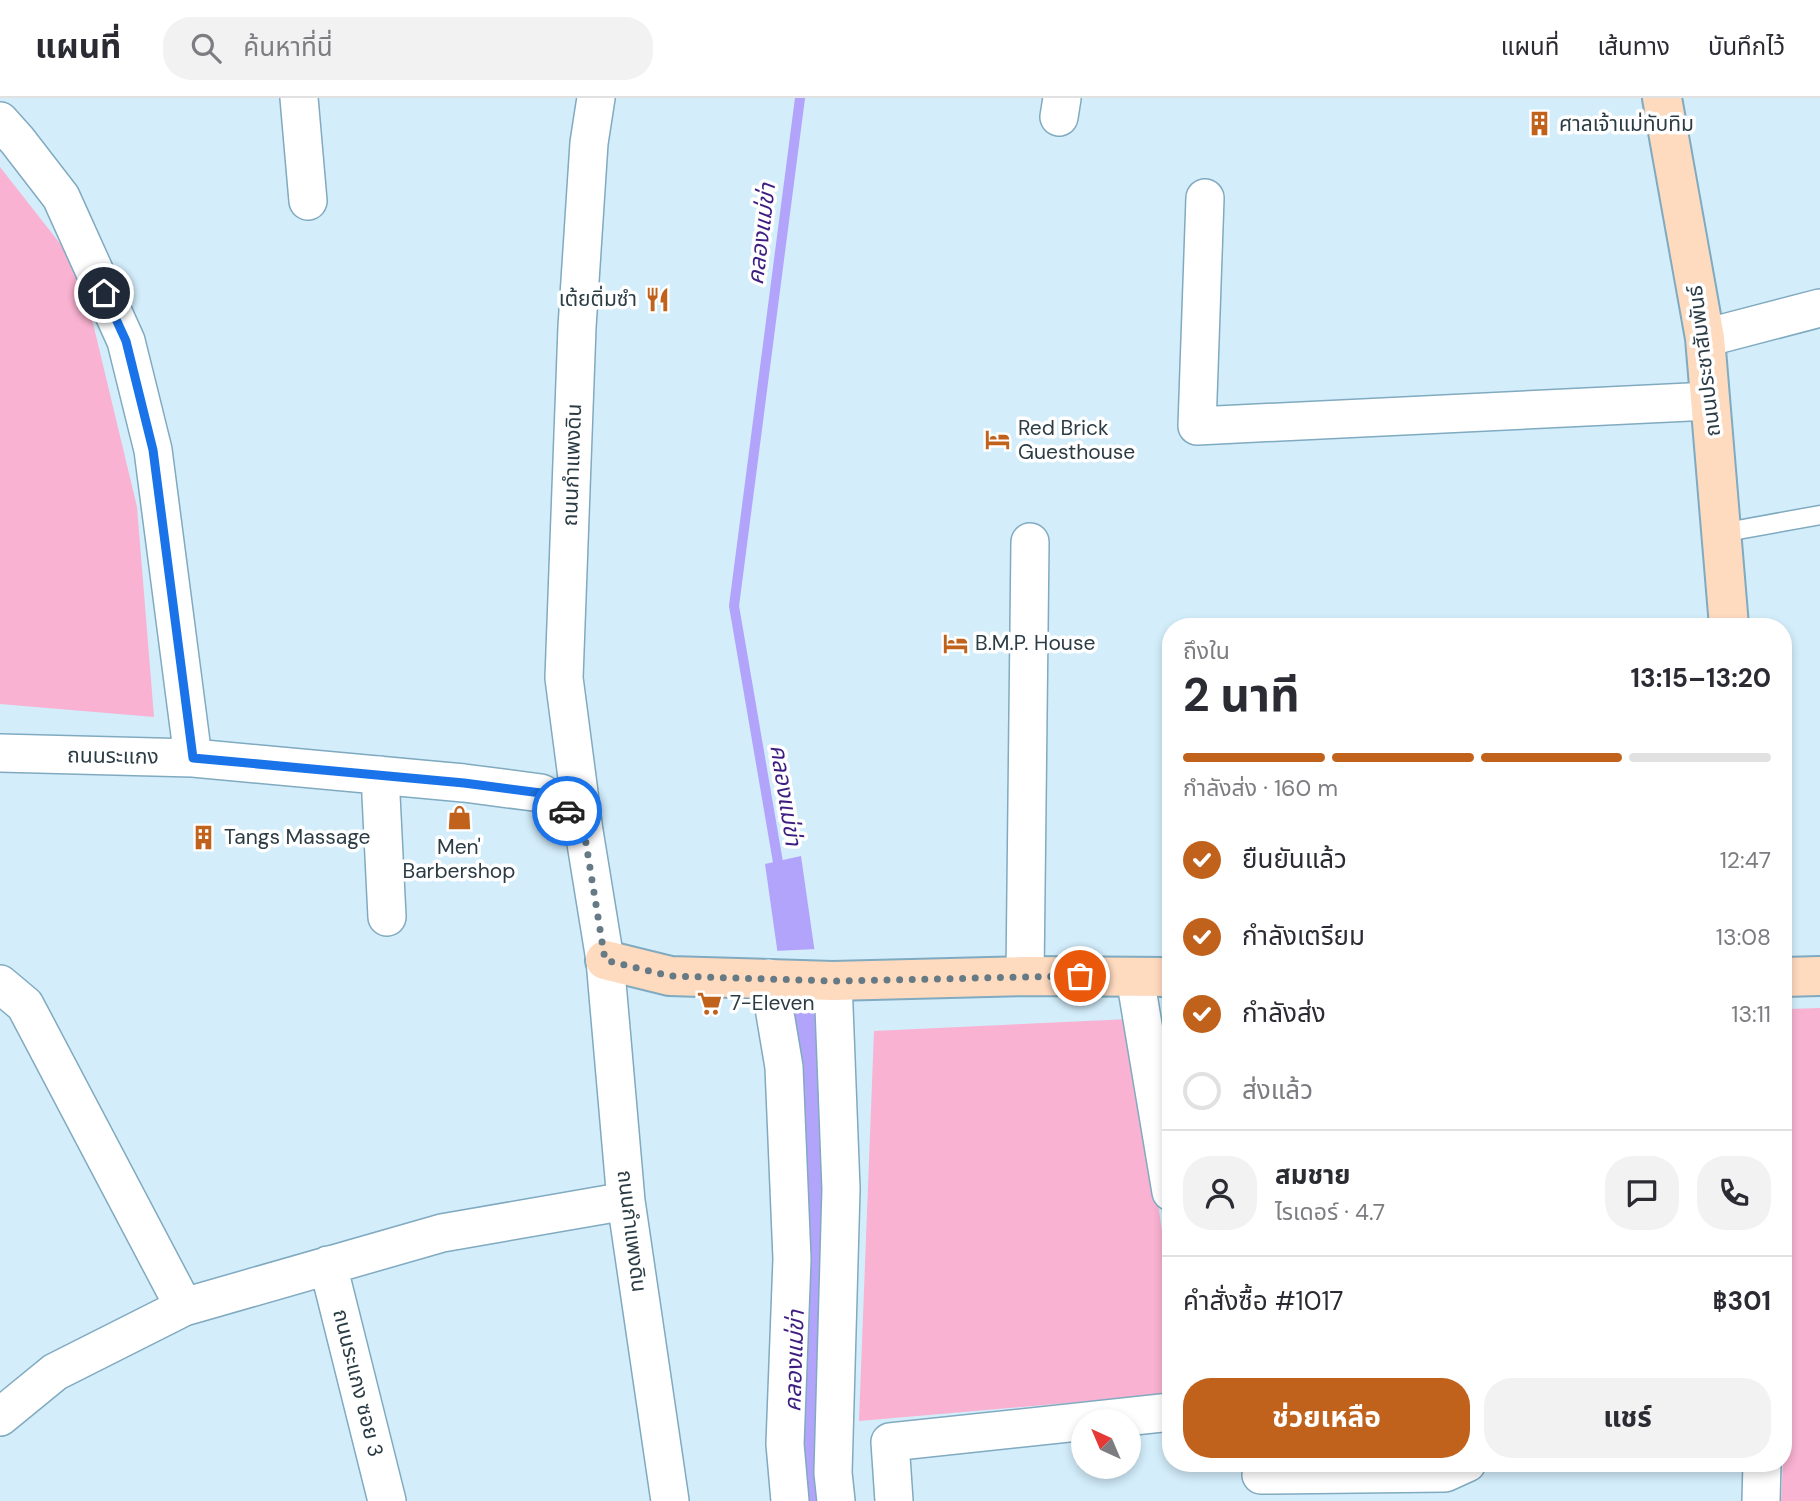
<!DOCTYPE html>
<html lang="th">
<meta charset="utf-8">
<style>
:root{--surface:#fff;--page:#f2f2f3;--text:#2b2b33;--muted:#7c7c81;--line:#e1e1e2;--accent:#c1621c}
body{margin:0;font-family:"DM Sans","Noto Sans Thai",sans-serif;background:var(--page);color:var(--text);height:100vh;display:flex;flex-direction:column;font-size:26px;white-space:nowrap}
*{box-sizing:border-box;margin:0}
p{font-size:23px;color:var(--muted)}
.icon{flex:none;width:38px;height:38px;fill:none;stroke:currentColor;stroke-width:2;stroke-linecap:round;stroke-linejoin:round}
.map{position:relative;flex:1;overflow:hidden}
.sheet{position:absolute;left:1162px;top:520px;width:630px;height:854px;display:flex;flex-direction:column;background:var(--surface);border-radius:28px;box-shadow:0 4px 10px #0003}
.sheet>*{flex:none}
.needle{width:46px;rotate:316deg}
.tools{position:absolute;left:1071px;top:1311px;display:grid;gap:14px}
.tools a{display:grid;place-items:center;width:70px;height:70px;border-radius:50%;background:var(--surface);box-shadow:0 4px 10px #0003;font-size:35px}
.pin{position:absolute;display:grid;place-items:center;width:60px;height:60px;color:#fff;margin:-30px;border:4px solid #fff;border-radius:50%;box-shadow:0 2px 7px #0007}
.courier{position:absolute;display:grid;place-items:center;width:70px;height:70px;margin:-35px;border:5px solid #1a73e8;border-radius:50%;background:#fff;color:#222;box-shadow:0 2px 9px #0007}
.headline em{font-style:normal;font-weight:700}
.headline div{display:flex;flex-direction:column-reverse}
.headline{display:flex;align-items:center;justify-content:space-between;height:119px;padding:0 21px}
h1{font-size:46px;font-weight:700;line-height:52px}
.bar{display:grid;grid-template-columns:repeat(4,1fr);gap:10px 7px;align-content:center;height:84px;padding:0 21px}
.bar i{height:9px;border-radius:5px;background:var(--line)}
.bar .current{background:var(--accent)}
.bar p{grid-column:span 4}
.line{display:flex;align-items:center;gap:18px;padding:0 21px;border-top:2px solid var(--line)}
.line div{flex:1}
.round{display:grid;place-items:center;flex:none;width:74px;height:74px;border-radius:28px;background:var(--page)}
ol{padding:0 21px;list-style:none}
li{display:flex;align-items:center;gap:21px;height:77px}
li p{margin-inline-start:auto}
li .icon{padding:7px;border-radius:50%;background:var(--accent);color:#fff;stroke-width:4}
li:last-child{color:var(--muted)}
li i{width:38px;height:38px;border:4px solid var(--line);border-radius:50%}
.action{display:flex;gap:14px;margin-top:auto;padding:14px 21px}
.action a{flex:1;height:80px;border-radius:28px;background:var(--accent);color:#fff;font-size:28px;font-weight:700;line-height:80px;text-align:center}
.action a+a{background:var(--page);color:var(--text)}
header{display:flex;align-items:center;gap:42px;box-sizing:border-box;height:98px;padding:0 35px;background:var(--surface);border-bottom:2px solid var(--line)}
header strong{font-size:33px}
nav{display:flex;gap:38px;margin-inline-start:auto;font-size:24px}
.search{width:490px;height:63px;background:var(--page);display:flex;align-items:center;gap:18px;box-sizing:border-box;padding:0 24px;border-radius:28px;color:var(--muted);font-size:26px}
.map>svg:first-child{display:block}
.green{fill:#f9b2d1}
.water{fill:#b3a4fb}
.pier{fill:#d3edfb}
.lines{fill:none;stroke-linecap:round;stroke-linejoin:round}
.stream{stroke:#b3a4fb;stroke-width:10}
.lane-casing{stroke:#80aac0;stroke-width:21}
.street-casing{stroke:#80aac0;stroke-width:40}
.secondary-casing{stroke:#80aac0;stroke-width:42}
.lane{stroke:#fff;stroke-width:18}
.street{stroke:#fff;stroke-width:37}
.secondary{stroke:#fedabf;stroke-width:38}
.done{stroke:#667a85;stroke-width:7;stroke-dasharray:0 12.6}
.route{stroke:#1a73e8;stroke-width:9}
.labels{text-anchor:middle;dominant-baseline:central;stroke-width:7;stroke-linejoin:round;paint-order:stroke}
.poi-label{font-size:21px;fill:#2b3c45;stroke:#fff;text-anchor:start}
.street-label{font-size:21px;fill:#2b3c45;stroke:#fff}
.water-label{font-size:23px;font-style:italic;fill:#3e1d80;stroke:#fff}
</style>
<header>
<strong>แผนที่</strong>
<div class="search"><svg class="icon" aria-label="search" viewBox="0 0 24 24"><circle cx="10" cy="10" r="6"/><path d="M15 15l6 6"/></svg>ค้นหาที่นี่</div>
<nav><a>แผนที่</a><a>เส้นทาง</a><a>บันทึกไว้</a></nav>
</header>
<div class="map">
<svg width="1820" height="1403" viewBox="0 0 1820 1403">
<rect width="100%" height="100%" fill="#d3edfb"/>
<path class="green" d="M0,69L80,171L137,409L154,619L0,606Z
M1820,910V1403H1781L1783,1365L1788,911Z
M1130,921L1171,1192V1296L859,1323L874,933Z"/>
<path class="water" d="M801,758L831,967L830,1403H796L794,970L765,766Z"/>
<path class="pier" d="M818,851L827,911L782,913L774,853Z"/>
<g class="lines">
<path class="stream" d="M780,776L734,508L800,0"/>
<defs>
<path id="lane" d="M1721,435L1820,417"/>
<path id="street" d="M299,0L308,103
M596,0L589,45L577,229L564,580L584,733L605,862L626,1103L670,1403
M1059,19L1062,0
M0,23L17,42L61,99L126,243L153,352L193,660
M1205,100L1197,328L1710,303
M1705,240L1820,210
M0,655L193,660L464,685L541,695L565,710L584,733
M380,677L387,819
M1025,878L1030,444
M1135,879L1171,1094
M769,880L784,969L792,1161L785,1346L790,1403
M833,883L841,1091L833,1375L836,1403
M0,886L25,907L184,1209
M328,1167L387,1403
M0,1319L55,1274L184,1209L442,1135L626,1103
M1261,1377L1445,1375L1467,1365
M894,1403L890,1344L1171,1314
M1761,1403L1762,1365"/>
<path id="secondary" d="M1662,0L1705,240L1729,528
M605,862L670,878L833,883L1025,878L1171,879
M1783,879L1820,878"/>
</defs>
<use href="#lane" class="lane-casing"/>
<use href="#street" class="street-casing"/>
<use href="#secondary" class="secondary-casing"/>
<use href="#lane" class="lane"/>
<use href="#street" class="street"/>
<use href="#secondary" class="secondary"/>
</g>
<g class="lines">
<path class="done" d="M567,713L584,733L605,862L670,878L833,883L1080,878"/>
<path class="route" d="M104,195L126,243L153,352L193,660L464,685L541,695L567,713"/>
</g>
<defs>
<symbol id="building-bare" viewBox="-9 -9 18 18"><path d="M-4-6H4V6H1V3H-1V6H-4ZM-2.5-4.3h1.7v1.8h-1.7ZM.8-4.3h1.7v1.8H.8ZM-2.5-1h1.7V.8h-1.7ZM.8-1h1.7V.8H.8Z" fill="#c1621c" stroke="#fff" stroke-width="2.5" paint-order="stroke"/></symbol>
<symbol id="restaurant-bare" viewBox="-9 -9 18 18"><path d="M-5-6h1v4h1v-4h1v4h1v-4h1v5L-1.5 .5V6h-2V.5L-5-1ZM5-6V6H3V1.5H1.5Q1.5-4 5-6Z" fill="#c1621c" stroke="#fff" stroke-width="2.5" paint-order="stroke"/></symbol>
<symbol id="hotel-bare" viewBox="-9 -9 18 18"><path d="M-6-4.5h1.5V1H6V5H4.5V3h-9V5H-6ZM-4 0a1.8 1.8 0 1 1 3.6 0ZM.5 0V-2.5h3Q6-2.5 6 0Z" fill="#c1621c" stroke="#fff" stroke-width="2.5" paint-order="stroke"/></symbol>
<symbol id="shop-bare" viewBox="-9 -9 18 18"><path d="M-5-2.5h2.3a2.7 3.5 0 0 1 5.4 0H5L5.5 6h-11ZM-1.5-2.5h3a1.5 2.3 0 0 0-3 0Z" fill="#c1621c" stroke="#fff" stroke-width="2.5" paint-order="stroke"/></symbol>
<symbol id="supermarket-bare" viewBox="-9 -9 18 18"><path d="M-6-5.5h2.5l.6 2H6L4.5 2H-2.5L-4.4-4H-6ZM-1.5 3.2a1.3 1.3 0 1 0 .1 0ZM3 3.2a1.3 1.3 0 1 0 .1 0Z" fill="#c1621c" stroke="#fff" stroke-width="2.5" paint-order="stroke"/></symbol>
</defs>
<g fill-rule="evenodd">
<use href="#building-bare" x="1522" y="8" width="35" height="35"/>
<use href="#restaurant-bare" x="640" y="184" width="35" height="35"/>
<use href="#hotel-bare" x="980" y="324" width="35" height="35"/>
<use href="#hotel-bare" x="938" y="528" width="35" height="35"/>
<use href="#shop-bare" x="442" y="702" width="35" height="35"/>
<use href="#building-bare" x="186" y="722" width="35" height="35"/>
<use href="#supermarket-bare" x="692" y="888" width="35" height="35"/>
</g>
<g class="labels">
<g class="poi-label">
<text x="1559" y="26">ศาลเจ้าแม่ทับทิม</text>
<text x="637" y="201" text-anchor="end">เต้ยติ่มซำ</text>
<text x="1018" y="330">Red Brick<tspan x="1018" dy="24">Guesthouse</tspan></text>
<text x="975" y="545">B.M.P. House</text>
<text x="224" y="739">Tangs Massage</text>
<text x="459" y="749" text-anchor="middle">Men'<tspan x="459" dy="24">Barbershop</tspan></text>
<text x="730" y="905">7-Eleven</text>
</g>
<g class="street-label">
<text transform="translate(1704 263) rotate(-97)">ถนนประชาสัมพันธ์</text>
<text transform="translate(572 367) rotate(-88)">ถนนกำแพงดิน</text>
<text transform="translate(113 658) rotate(1)">ถนนระแกง</text>
<text transform="translate(632 1133) rotate(83)">ถนนกำแพงดิน</text>
<text transform="translate(358 1285) rotate(76)">ถนนระแกง ซอย 3</text>
</g>
<g class="water-label">
<text transform="translate(761 136) rotate(-83)">คลองแม่ข่า</text>
<text transform="translate(786 697) rotate(81)">คลองแม่ข่า</text>
<text transform="translate(794 1263) rotate(-88)">คลองแม่ข่า</text>
</g>
</g>
</svg>
<div class="tools">
<a><svg class="needle" viewBox="-14 -14 28 28"><path d="M0-13l5 13h-10z" fill="#e53935"/><path d="M0 13l5-13h-10z" fill="#7c7c81"/></svg></a>
</div>
<div class="pin" style="left:1080px;top:878px;background:#ea580c"><svg class="icon" aria-label="bag" viewBox="0 0 24 24"><path d="M5 8h14l-1 12H6zM9 8a3 3 0 0 1 6 0"/></svg></div>
<div class="pin" style="left:104px;top:195px;background:#1f2937"><svg class="icon" aria-label="home" viewBox="0 0 24 24"><path d="M3 11l9-7 9 7M6 9v11h12V9"/></svg></div>
<div class="courier" style="left:567px;top:713px"><svg class="icon" aria-label="car" viewBox="0 0 24 24"><path d="M5 17H2v-5l4-1 3-4h7l3 4 3 1v5h-3M9 17h6M6 11h13"/><circle cx="7" cy="17" r="2"/><circle cx="17" cy="17" r="2"/></svg></div>
<section class="sheet">
<div class="headline"><div><h1>2 นาที</h1><p>ถึงใน</p></div><em>13:15–13:20</em></div>
<div class="bar"><i class="current"></i><i class="current"></i><i class="current"></i><i></i><p>กำลังส่ง · 160 m</p></div>
<ol>
<li><svg class="icon" aria-label="check" viewBox="0 0 24 24"><path d="M5 12l5 5 9-10"/></svg>ยืนยันแล้ว<p>12:47</p></li>
<li><svg class="icon" aria-label="check" viewBox="0 0 24 24"><path d="M5 12l5 5 9-10"/></svg>กำลังเตรียม<p>13:08</p></li>
<li><svg class="icon" aria-label="check" viewBox="0 0 24 24"><path d="M5 12l5 5 9-10"/></svg>กำลังส่ง<p>13:11</p></li>
<li><i></i>ส่งแล้ว</li>
</ol>
<div class="line" style="height:126px"><a class="round"><svg class="icon" aria-label="person" viewBox="0 0 24 24"><circle cx="12" cy="8" r="4"/><path d="M4 21q1-7 8-7t8 7"/></svg></a><div><b>สมชาย</b><p>ไรเดอร์ · 4.7</p></div><a class="round"><svg class="icon" aria-label="chat" viewBox="0 0 24 24"><path d="M4 5h16v11H9l-5 4z"/></svg></a><a class="round"><svg class="icon" aria-label="phone" viewBox="0 0 24 24"><path d="M5 4h4l2 5-3 2q2 4 5 5l2-3 5 2v4C11 20 4 13 5 4z"/></svg></a></div>
<div class="line" style="height:91px"><div>คำสั่งซื้อ #1017</div><b>฿301</b></div>
<div class="action"><a>ช่วยเหลือ</a><a>แชร์</a></div>
</section>
</div>
